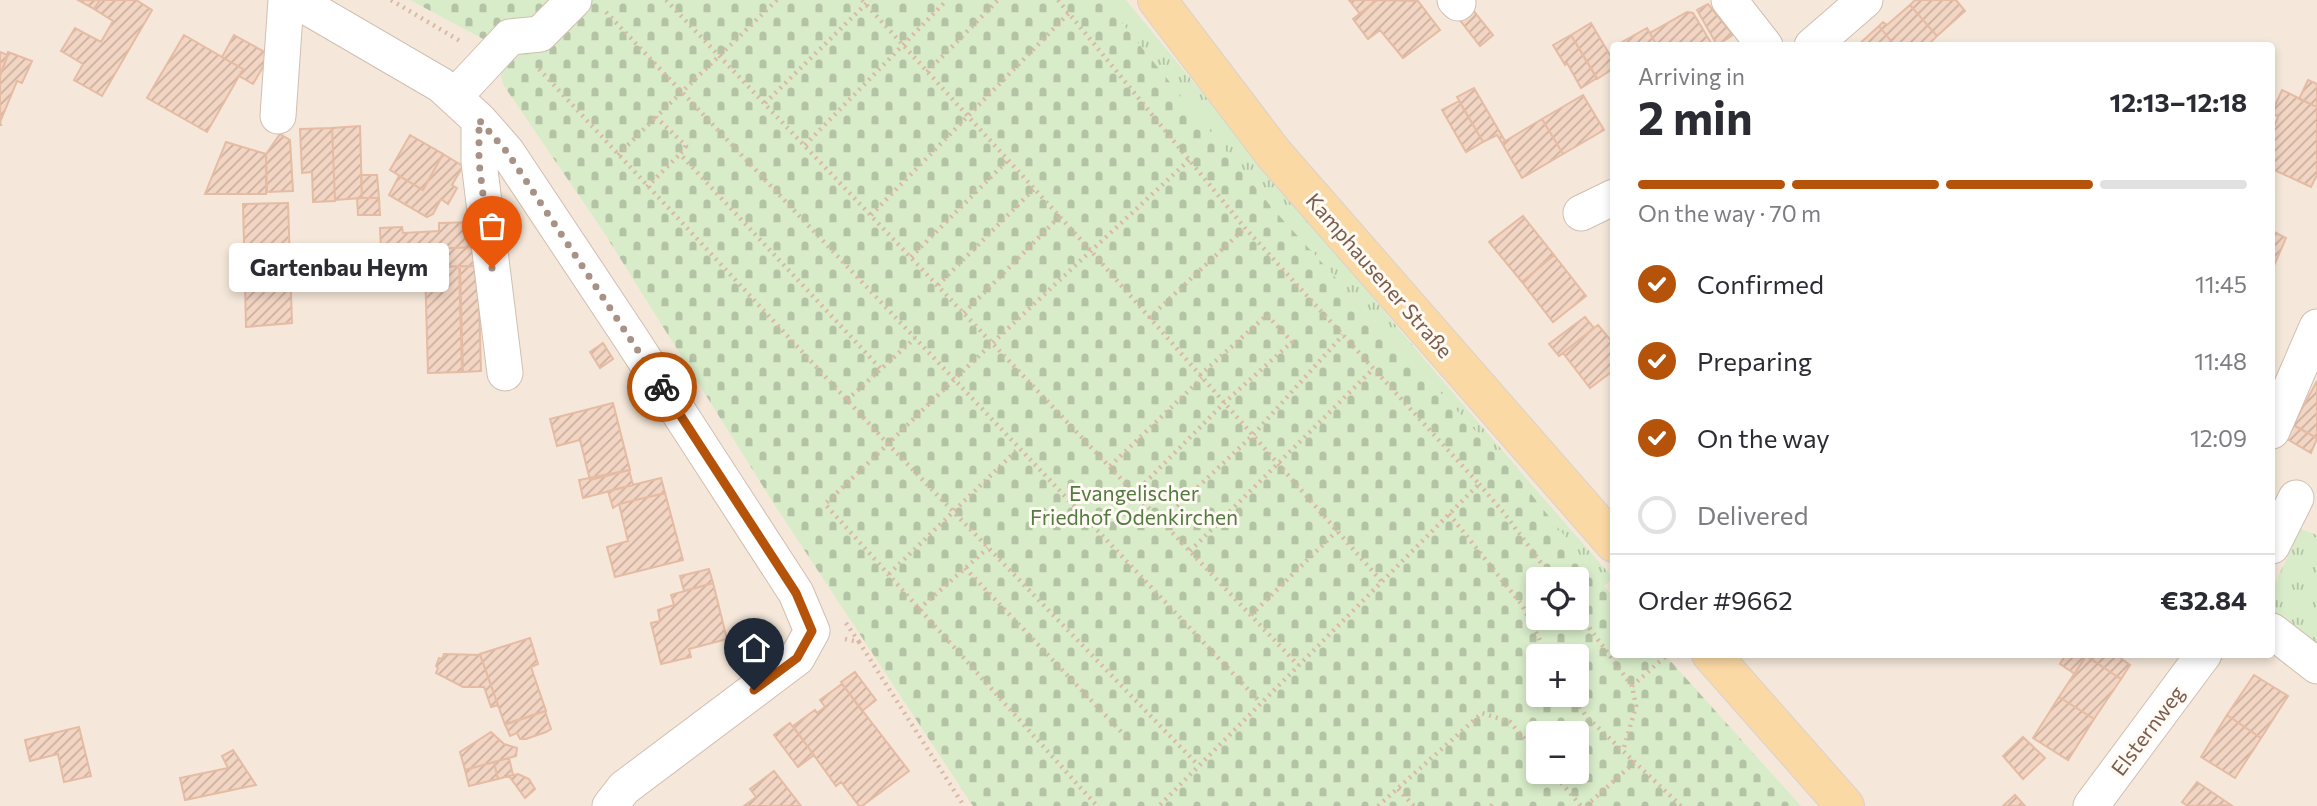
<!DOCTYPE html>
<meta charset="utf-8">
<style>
:root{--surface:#fff;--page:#f7f7f7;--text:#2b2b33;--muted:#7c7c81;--line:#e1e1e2;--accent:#b45309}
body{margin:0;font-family:Commissioner,sans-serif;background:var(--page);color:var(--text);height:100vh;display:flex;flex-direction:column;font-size:26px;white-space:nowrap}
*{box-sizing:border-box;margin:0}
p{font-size:23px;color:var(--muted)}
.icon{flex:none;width:38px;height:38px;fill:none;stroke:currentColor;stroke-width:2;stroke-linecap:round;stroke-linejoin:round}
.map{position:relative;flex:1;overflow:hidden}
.side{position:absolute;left:1610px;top:42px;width:665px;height:616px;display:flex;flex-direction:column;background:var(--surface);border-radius:7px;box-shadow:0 4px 10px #0003}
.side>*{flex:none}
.tools{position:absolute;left:1526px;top:567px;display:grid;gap:14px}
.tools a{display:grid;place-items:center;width:63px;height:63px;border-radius:7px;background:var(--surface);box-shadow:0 4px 10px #0003;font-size:35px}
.pin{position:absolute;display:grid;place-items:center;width:60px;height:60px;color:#fff;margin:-72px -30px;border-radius:50% 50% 50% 0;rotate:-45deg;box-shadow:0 0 7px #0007}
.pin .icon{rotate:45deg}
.courier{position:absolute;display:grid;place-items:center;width:70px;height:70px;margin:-35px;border:5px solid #b45309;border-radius:50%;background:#fff;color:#222;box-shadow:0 2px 9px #0007}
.bubble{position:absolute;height:49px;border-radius:7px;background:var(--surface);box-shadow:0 4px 10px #0003;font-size:23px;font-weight:700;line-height:49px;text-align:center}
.overview em{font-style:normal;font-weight:700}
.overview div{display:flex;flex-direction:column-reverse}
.overview{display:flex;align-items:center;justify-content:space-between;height:119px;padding:0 28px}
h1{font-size:46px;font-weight:700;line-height:52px}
.bar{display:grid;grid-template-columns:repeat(4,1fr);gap:10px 7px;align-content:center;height:84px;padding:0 28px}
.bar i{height:9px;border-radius:5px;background:var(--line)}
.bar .current{background:var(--accent)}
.bar p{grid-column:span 4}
.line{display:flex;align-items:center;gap:18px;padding:0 28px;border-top:2px solid var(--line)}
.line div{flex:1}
ol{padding:0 28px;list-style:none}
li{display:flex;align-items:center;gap:21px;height:77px}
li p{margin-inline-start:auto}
li .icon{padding:7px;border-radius:50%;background:var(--accent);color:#fff;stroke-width:4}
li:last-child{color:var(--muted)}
li i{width:38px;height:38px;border:4px solid var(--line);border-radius:50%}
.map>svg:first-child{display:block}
.residential{fill:#f5e8da;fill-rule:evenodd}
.grass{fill:url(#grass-tufts)}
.cemetery{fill:url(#cemetery-stones);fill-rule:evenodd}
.building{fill:url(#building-hatch);stroke:#e6bba3;stroke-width:2}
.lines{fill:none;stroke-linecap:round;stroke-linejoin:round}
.minor-casing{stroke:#d1beb0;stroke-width:37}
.major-casing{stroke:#dad1cd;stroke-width:40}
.path{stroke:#d9b8a5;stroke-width:4.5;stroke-dasharray:2 5;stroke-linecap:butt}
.minor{stroke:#fff;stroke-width:35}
.major{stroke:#fbd9a5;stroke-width:38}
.done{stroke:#a89285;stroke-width:7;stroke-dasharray:0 12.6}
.route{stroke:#b45309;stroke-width:9}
.labels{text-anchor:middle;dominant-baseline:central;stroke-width:6;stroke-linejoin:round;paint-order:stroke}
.street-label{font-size:21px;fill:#7a5c4d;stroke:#fffaf3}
.park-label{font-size:21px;fill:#537a41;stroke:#fffaf3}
</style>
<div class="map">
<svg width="2317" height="806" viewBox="0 0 2317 806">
<defs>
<pattern id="grass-tufts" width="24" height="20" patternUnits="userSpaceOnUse" patternTransform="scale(1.75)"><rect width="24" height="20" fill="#d8ecc9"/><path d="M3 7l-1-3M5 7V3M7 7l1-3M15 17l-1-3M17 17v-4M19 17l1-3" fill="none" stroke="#b4c2a5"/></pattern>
<pattern id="cemetery-stones" width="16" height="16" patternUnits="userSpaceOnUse" patternTransform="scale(1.75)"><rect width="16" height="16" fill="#d8ecc9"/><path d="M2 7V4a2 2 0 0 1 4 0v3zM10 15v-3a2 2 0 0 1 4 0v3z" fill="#b4c2a5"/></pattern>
<pattern id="building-hatch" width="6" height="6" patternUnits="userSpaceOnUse" patternTransform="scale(1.75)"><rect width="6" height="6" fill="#f3d5c3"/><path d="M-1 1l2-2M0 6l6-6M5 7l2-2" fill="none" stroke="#cab0a1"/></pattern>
</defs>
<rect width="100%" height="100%" fill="#fdf6ec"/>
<path class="residential" d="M0,0H2317V806H0ZM1614,46H2272V654H1614ZM1538,579H1577V618H1538ZM1538,656H1577V695H1538ZM1538,733H1577V772H1538Z"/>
<path class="grass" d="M1103,0H1126C1286,195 1447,389 1613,578L1604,586L1519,479L1273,209Z
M2301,529L2317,535V650L2272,615V589Z"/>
<path class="cemetery" d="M410,0H1103L1273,209L1519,479L1613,597L1614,654L1665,655L1801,806H973L774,504L603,231L504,86L501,77L502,70L485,40ZM1538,579H1577V618H1538ZM1538,656H1577V695H1538ZM1538,733H1577V772H1538Z"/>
<path class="building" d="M78,0H100L94,9Z
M100,0H136L152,10L102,96L74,80L83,64L61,51L75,28L101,42L113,21L94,9Z
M1349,0H1377L1360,14Z
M1377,0L1418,1L1440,30L1403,58L1380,30L1368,39L1353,19Z
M1915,0H1956L1965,11L1937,36L1910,5Z
M1468,4L1493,35L1480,46L1456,15Z
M1708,4L1733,35L1717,45L1697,10Z
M1910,5L1937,36L1927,46H1895L1879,26L1883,22L1887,25Z
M1687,12L1693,13L1713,46H1657L1650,33Z
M1591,23L1614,62V68L1597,79L1571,35Z
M1879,26L1895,46H1857Z
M1647,28L1657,46H1615Z
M184,35L243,69L207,132L147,98Z
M234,35L270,55L253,84L239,76L243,69L222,57Z
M1571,35L1597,78L1581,88L1567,63L1565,65L1553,45Z
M0,52L8,55L0,76Z
M8,52L32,61L22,83L17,81L0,122L1,125H0V76Z
M2308,80L2317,84V107L2299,99Z
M1474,88L1505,141L1502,143L1497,135L1483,142L1457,97Z
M2282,90L2317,107V175L2311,187L2272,169V131L2278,117L2272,112Z
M1583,95L1604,130L1563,154L1542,119Z
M1459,101L1483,142L1466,152L1442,110Z
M1542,119L1563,154L1522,178L1502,143Z
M360,126L362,198L335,200L332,128Z
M332,128L335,201L313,202L312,172L302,173L300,129Z
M280,134L290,140L293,191L267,192L266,154Z
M410,135L443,154L423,190L390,170Z
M226,142L266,154V194H205Z
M443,154L463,166L452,185L457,188L448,204L441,199L433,214L427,217L389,195L399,176L423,190Z
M361,175H377L379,198H362Z
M357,198H379L380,215H358Z
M288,203L292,323L246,327L243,204Z
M1523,216L1554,255L1522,282L1489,242Z
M476,222L477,247L381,251L380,228L402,227L403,233L439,231V223Z
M2272,231L2286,238L2272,270Z
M477,247L478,266L382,269L381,251Z
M1554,255L1586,296L1553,322L1522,282Z
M459,266L462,372L428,373L425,267Z
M460,266H478L481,371L463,372Z
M1585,317L1594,328L1559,356L1549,344Z
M1598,325L1614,344V370L1590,388L1563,353Z
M603,343L613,359L600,368L590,352Z
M2317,381V438L2293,425Z
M613,403L630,470L590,480L580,440L557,446L550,419Z
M2294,425L2317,438L2311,453L2287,439Z
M629,470L633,485L583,498L579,480Z
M661,478L665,493L619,504L613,508L608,491Z
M665,493L683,560L615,577L607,547L628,541L619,504Z
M709,569L713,583L684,591L680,576Z
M713,583L727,639L689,649L691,657L661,664L651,623L660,621L658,610L674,605L671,595Z
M530,638L538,664L531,667L546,711L505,725L480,654Z
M444,654L480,655L498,705L491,707L484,687H463L436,673L438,668L436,666L439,658L442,659Z
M2066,654H2115L2130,665L2121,679L2086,656L2075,674L2060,664Z
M2086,656L2121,679L2094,719L2059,697Z
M855,672L876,700L862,711L841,682Z
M2254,675L2288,696L2261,738L2227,715Z
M842,684L909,771L862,806H859L841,782L836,786L793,726L815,710L817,713L825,707L820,700Z
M2059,697L2094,719L2068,760L2033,738Z
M545,711L551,729L546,732L526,739H520L517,733L510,736L505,724Z
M2227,715L2261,738L2235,778L2201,757Z
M790,723L814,755L798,767L774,735Z
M79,727L91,776L64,782L58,754L30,761L25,740Z
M491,732L504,744L517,748L516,756L465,770L460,752Z
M2023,737L2045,758L2023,779L2003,756Z
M233,750L256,785L185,800L180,778L228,768L222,756Z
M509,758L513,775L498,779L494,762Z
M494,762L498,779L469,786L465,770Z
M774,771L801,806H744L756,797L750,789Z
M518,774L529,779L535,789L525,798L509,776Z
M2197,782L2231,805L2188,806L2182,802Z
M2015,795L2025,806H2003Z"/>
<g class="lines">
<defs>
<path id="minor" d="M295,0L441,85L479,120L507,152L630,337L796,593L812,631L797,658L624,788L610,806
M1455,0L1458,3
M1729,0L1765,46
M1812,46L1865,0
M454,97L510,37L540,34L574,0
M278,116L286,0
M479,120V162L505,373
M1581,213L1614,197
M2272,431L2317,327
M2272,546L2296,498
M2272,631L2317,666
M2091,806L2204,654"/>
<path id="major" d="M1157,0L1274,154L1614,543
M1711,654L1845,806"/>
</defs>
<use href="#minor" class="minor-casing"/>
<use href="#major" class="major-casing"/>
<path class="path" d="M391,0L460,41
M666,0L1298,665
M777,0L656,117L686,146L680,154L881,369
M862,0L1091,251L1382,582
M1058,0L1245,228L1479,484L1159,806
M606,12L1260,702
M539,69L888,444L825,504L1097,806
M927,72L998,0
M765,103L870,0
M805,145L947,0
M618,155L656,117
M1189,160C1088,254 986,347 888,444L1198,765
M647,187L680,154
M871,215L1069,13
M911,257L1008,160
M938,285L1034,189
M964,313L1059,217
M1149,318L1245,228
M847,400L915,338
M1110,466L1202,378
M1479,484L1504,513L1553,579
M1135,493L1224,403L1292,342L1267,315L1200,375
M1449,514L1522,605L1548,656
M1162,521L1253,435L1343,335
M1190,551L1373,369
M965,568L1129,740
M889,574L1019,448
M919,609L988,548
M1577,611L1632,686L1636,706L1623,751
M1251,615L1337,531
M846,623L859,642
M845,639L859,642L964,806
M1632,686L1668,654
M1572,695L1586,716L1681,806
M1552,772L1581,806
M1398,789L1414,806
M1378,806L1482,713L1510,722L1538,755
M1491,806L1493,804L1494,806
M1586,806L1635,762"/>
<use href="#minor" class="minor"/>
<use href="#major" class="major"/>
</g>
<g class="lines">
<path class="done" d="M492,268L479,162V120L507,152L662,387"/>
<path class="route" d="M662,387L796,593L812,631L797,658L754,690"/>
</g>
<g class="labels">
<g class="street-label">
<text transform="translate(1380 275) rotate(49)">Kamphausener Straße</text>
<text transform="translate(2147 730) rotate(-53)">Elsternweg</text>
</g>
<g class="park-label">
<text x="1134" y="492">Evangelischer<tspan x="1134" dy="24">Friedhof Odenkirchen</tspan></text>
</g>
</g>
</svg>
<div class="tools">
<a><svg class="icon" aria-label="locate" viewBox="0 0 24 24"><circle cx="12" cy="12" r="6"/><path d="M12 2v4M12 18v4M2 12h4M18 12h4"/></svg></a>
<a>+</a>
<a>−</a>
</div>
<div class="pin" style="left:492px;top:268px;background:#ea580c"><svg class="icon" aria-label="bag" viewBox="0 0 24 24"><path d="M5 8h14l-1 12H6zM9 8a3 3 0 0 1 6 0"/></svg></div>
<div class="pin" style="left:754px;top:690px;background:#1f2937"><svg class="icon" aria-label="home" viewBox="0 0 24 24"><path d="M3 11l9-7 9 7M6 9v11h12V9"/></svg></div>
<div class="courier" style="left:662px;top:387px"><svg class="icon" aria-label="bike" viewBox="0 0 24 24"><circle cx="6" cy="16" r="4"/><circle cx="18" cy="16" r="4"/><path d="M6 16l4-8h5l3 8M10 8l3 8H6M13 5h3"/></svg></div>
<div class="bubble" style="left:229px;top:243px;width:220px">Gartenbau Heym</div>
<section class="side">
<div class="overview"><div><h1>2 min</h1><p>Arriving in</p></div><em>12:13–12:18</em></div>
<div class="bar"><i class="current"></i><i class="current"></i><i class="current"></i><i></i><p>On the way · 70 m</p></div>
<ol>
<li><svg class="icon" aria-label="check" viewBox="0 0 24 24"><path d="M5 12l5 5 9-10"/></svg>Confirmed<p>11:45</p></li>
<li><svg class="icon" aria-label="check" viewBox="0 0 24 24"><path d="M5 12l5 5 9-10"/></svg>Preparing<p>11:48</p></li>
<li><svg class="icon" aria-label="check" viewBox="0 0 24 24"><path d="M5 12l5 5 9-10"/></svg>On the way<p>12:09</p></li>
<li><i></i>Delivered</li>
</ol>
<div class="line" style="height:91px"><div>Order #9662</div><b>€32.84</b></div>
</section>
</div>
